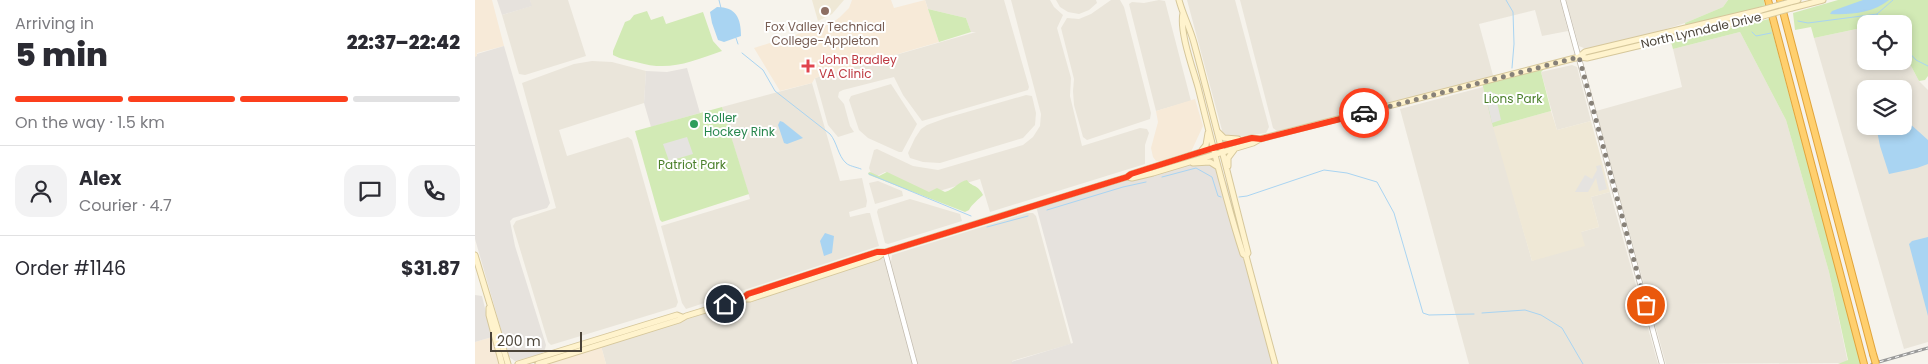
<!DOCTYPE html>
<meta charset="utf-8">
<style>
:root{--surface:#fff;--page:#f2f2f3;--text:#2b2b33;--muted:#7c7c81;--line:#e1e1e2;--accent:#fc3f1d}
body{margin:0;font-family:Poppins,sans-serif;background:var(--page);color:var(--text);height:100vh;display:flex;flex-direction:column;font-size:19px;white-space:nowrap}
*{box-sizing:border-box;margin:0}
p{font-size:16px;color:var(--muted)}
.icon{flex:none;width:28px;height:28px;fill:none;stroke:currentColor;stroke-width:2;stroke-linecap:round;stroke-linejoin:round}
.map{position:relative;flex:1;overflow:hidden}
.sheet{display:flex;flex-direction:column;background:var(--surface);width:475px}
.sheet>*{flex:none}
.tools{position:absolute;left:1382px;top:15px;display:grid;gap:10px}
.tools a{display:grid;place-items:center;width:55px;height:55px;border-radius:10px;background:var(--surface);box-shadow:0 2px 8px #0003;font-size:25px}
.scale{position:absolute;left:15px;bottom:12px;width:92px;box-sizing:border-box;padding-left:5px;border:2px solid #4b4439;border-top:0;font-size:14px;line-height:18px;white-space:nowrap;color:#4b4439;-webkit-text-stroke:4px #fff;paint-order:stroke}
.pin{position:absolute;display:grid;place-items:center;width:42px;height:42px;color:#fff;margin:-21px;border:2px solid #fff;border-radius:50%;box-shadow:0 1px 5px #0007}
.courier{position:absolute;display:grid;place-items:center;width:50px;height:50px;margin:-25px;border:4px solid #fc3f1d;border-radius:50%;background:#fff;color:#222;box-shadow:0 1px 6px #0007}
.headline em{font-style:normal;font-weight:800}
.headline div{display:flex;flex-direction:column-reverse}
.headline{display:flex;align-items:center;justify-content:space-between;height:85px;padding:0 15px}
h1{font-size:32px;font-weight:800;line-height:38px}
.bar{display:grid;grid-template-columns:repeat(4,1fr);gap:8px 5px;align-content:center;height:60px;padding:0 15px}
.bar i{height:6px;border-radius:4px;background:var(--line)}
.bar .active{background:var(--accent)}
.bar p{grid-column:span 4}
.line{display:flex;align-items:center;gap:12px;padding:0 15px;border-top:1px solid var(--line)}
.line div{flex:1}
.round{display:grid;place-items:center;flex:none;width:52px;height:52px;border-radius:15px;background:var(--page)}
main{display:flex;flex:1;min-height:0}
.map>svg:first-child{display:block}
.residential{fill:#eae5da;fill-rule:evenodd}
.commercial{fill:#f7ead8}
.industrial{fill:#e6e2dd}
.education{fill:#efe8d6}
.green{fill:#d2eab5}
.parking{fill:#e5e3e0}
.water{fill:#a9d4f2}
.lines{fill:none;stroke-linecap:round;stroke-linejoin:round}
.stream{stroke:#a9d4f2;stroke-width:1}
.tertiary-casing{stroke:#c2bbae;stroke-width:6}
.secondary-casing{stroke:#d6c79b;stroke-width:7}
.motorway-casing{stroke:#e0a43c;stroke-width:8}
.tertiary{stroke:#fff;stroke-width:4.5}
.secondary{stroke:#fff3cd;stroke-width:5}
.motorway{stroke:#ffcf6e;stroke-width:6}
.rail-casing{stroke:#9a9a9a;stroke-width:3}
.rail{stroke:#fff;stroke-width:1;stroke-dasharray:4;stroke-linecap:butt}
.secondary-bridge-casing{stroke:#d6c79b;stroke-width:7;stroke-linecap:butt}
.motorway-bridge-casing{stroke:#e0a43c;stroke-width:8;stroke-linecap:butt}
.secondary-bridge{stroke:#fff3cd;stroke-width:5}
.motorway-bridge{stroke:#ffcf6e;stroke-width:6}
.done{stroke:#878178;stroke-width:5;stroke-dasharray:0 9}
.route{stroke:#fc3f1d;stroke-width:6}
.education-dot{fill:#8d6e63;stroke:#fff;stroke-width:2}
.health-dot{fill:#e0444e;stroke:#fff;stroke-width:2}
.leisure-dot{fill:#2e9e5b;stroke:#fff;stroke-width:2}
.labels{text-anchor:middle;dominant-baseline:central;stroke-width:4;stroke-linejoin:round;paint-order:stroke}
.education-label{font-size:12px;fill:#785e54;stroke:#fff}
.street-label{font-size:12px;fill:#4b4439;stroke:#fff}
.health-label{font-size:12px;fill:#be3a42;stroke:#fff;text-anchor:start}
.park-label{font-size:12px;fill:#4a7f2a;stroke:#fff}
.leisure-label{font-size:12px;fill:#27864d;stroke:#fff;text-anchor:start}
</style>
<main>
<section class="sheet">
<div class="headline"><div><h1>5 min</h1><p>Arriving in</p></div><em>22:37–22:42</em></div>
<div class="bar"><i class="active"></i><i class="active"></i><i class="active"></i><i></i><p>On the way · 1.5 km</p></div>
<div class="line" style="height:90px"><a class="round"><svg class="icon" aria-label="person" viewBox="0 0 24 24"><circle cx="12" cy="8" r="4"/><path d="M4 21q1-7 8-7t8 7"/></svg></a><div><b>Alex</b><p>Courier · 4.7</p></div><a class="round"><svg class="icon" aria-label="chat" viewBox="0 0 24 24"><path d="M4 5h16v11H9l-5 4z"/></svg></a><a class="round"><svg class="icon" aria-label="phone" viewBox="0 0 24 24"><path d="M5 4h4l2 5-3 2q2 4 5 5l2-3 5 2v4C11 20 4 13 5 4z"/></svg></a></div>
<div class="line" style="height:65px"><div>Order #1146</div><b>$31.87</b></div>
</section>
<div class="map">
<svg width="1453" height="364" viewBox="0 0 1453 364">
<rect width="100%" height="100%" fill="#f6f3ec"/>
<path class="residential" d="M55,0H93L111,56L50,75L44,74L27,15L56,6Z
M450,0H529L554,87L553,90L447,121L428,95L419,77L368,90L364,92L363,97L369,104L375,126L379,132L363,137L353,125L340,78L501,32H496L491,18L453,9Z
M536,0H575L579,7L588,15L582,28L596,78L595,96L607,146L665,128L672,129L674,133L670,145V164L515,212L505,179L454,194L410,172L402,176L396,173L394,168L399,150L402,149L438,166L463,170L548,145L558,137L565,126L566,114Z
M581,0H621L622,3L614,10L604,14L593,12L585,7Z
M636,0H645L649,7L676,113L675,119L612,140L608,137L599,105L598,91L599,79L586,28L592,18L604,19L616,14Z
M684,0L690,1L716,101L681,111L654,4L657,2L669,3Z
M712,0H760L794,127L791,133L754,138L748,134Z
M765,0H1085L1093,31L1067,36L1060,10L1004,24L1019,79L925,104L923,100L802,131L798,128Z
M1091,0H1253L1248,7L1210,23L1175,34L1111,49L1104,46Z
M1391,27V61H1429V59L1436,66L1444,81L1453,90V342L1429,349L1339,38ZM1391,89H1429V126H1391Z
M1265,32L1311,120L1354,272L1373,363L1191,364L1121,111L1207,87L1198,49Z
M117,61L137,62L171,71L169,103L84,130L92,156L153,137L157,140L203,302L201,307L76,345L73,342L38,226L41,221L81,208L47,83L99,64Z
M1097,65L1102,67L1116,121L1082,130L1066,72Z
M337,83L365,181L387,178L392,201L391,207L374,212L375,217L392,213H395L404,246L211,309L207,303L186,226L275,199L247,107Z
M416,84L442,124L427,152H424L393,138L384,130L374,100L376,96Z
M1008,87L1057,261L1106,232L1124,227L1116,197L1135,192L1183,364H994L925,109Z
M551,95L557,96L561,113L560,125L548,138L465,163L448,162L435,158L433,153L440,138L446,129L452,125L471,118Z
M403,181L427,191L428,196L400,204L394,183Z
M435,199L485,214L487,221L413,244L410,243L402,212L403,209Z
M552,213H558L561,216L596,344L537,361V364H443L420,280L416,262L417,255Z
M407,258L410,261L439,364H131L126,346Z"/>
<path class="commercial" d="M0,0H17L29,46L2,53V57H0Z
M377,0H416L419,8L450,0L464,42L340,78L337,83L305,91L279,48L357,23L365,17L374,8Z
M720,99L728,126L715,154L688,162L681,161L678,157L676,148L683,122L681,111Z
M17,337L24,364H0V342Z
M126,346L131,364H69Z"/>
<path class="industrial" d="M22,0H55L57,6L27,15Z
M29,46L75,203L72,208L38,218L35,221L40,246L71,345L70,349L67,354L40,361L34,357L0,239V57L2,56V54Z
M212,68L225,113L176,127L169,103L171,71L192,72Z
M724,162H733L743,167L757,193L771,257L800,364H537L536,362L598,343L561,206L652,177Z
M0,295L7,296L17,337L0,342Z"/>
<path class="education" d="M337,0H369L357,14L343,21Z
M1076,111L1082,130L1116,121L1135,192L1116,197L1124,227L1106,232L1110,246L1057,261L1018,127Z"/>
<path class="green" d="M1253,0H1289L1290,6L1211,27L1210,23L1248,7Z
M1363,0H1453V76L1450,80L1444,81L1436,66L1429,59V24H1391V27L1339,38L1336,27L1320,30L1318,13Z
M453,9L491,18L496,32L464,42Z
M172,11L176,20L188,16L191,24L228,12L238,41L247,51C214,62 195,72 161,62C153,60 145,59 138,55V51L150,22L155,20L159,15Z
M1294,19L1386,363L1385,364H1363L1373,360L1354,272L1311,120L1265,32L1198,49L1196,42Z
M1072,66L1066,72L1076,111L1018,127L1007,83Z
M247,107L274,194L187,222L185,220L160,131Z
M395,172L404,176L412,172L454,192L462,188L470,192C480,189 484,181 492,180C496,187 503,184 508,195C503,200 497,204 494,210L490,212L394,175L393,173Z"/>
<path class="parking" d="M1016,91L1017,93H1020L1026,120L1017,123L1010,93Z
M212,137L218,154L194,161L188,144Z
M1126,165L1132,189L1124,191L1121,178L1113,192H1100L1110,175L1117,179L1122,170L1121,166Z"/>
<path class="water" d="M1388,0H1414C1398,13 1375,15 1355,14L1357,11Z
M242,7C261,7 266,18 266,36L249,42L243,40L237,23L235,12Z
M305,121L308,122L328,138L312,144L309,143L303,125Z
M1433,122L1453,140V164L1442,168L1414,174L1405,146L1402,131L1415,126H1429V123Z
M350,233L359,236L357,253L349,256L345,241Z
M1453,237V316L1434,244L1437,241Z"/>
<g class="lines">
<path class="stream" d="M244,0L246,8
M1031,0L1038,12L1039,44L1037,68
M1402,14L1418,0
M1323,21L1333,23L1402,14L1409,24
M1277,32L1281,36L1296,33
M261,38L263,44
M1429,47L1441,60L1453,66
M267,53L288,70L300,91L355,134C362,142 363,156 371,163C374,166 381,167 386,169
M394,174L496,216
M687,177L721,168L737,177L743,196L746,197
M764,197L772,196L849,170L872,173L902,182L919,213L948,313L954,315L999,314
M572,210L648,187L671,182
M512,227L553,216
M1007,313L1050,310L1066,315L1087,328L1108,364"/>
<defs>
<path id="tertiary" d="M1088,0L1187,364
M410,252L440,364"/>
<path id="secondary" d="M704,0C708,15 715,28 719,43C738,113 755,183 773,253L771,256L800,364
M1315,2L1323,0
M1317,8L1348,0
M708,13C704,31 718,69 723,87C737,143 750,199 768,254L771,256
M1104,57L1110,52L1286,10
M743,132L749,138L763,139
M727,150L731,145L733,133
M718,163L735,162L743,167
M753,166V158L759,150
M652,177L657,178L678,173L778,143L785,139L1104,57L1112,58L1288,16
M0,255L33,364
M268,298L273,294L402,252H410
M14,308V315L27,364
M43,364L202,315L207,317
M63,364L204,320L211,316L267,299H275L403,257L410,252L652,177L656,174L738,148L777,138L785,139"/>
<path id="motorway" d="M1293,0L1389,364
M1305,0L1398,354"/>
</defs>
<use href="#tertiary" class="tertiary-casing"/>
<use href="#secondary" class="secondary-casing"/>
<use href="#motorway" class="motorway-casing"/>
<use href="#tertiary" class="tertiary"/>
<use href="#secondary" class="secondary"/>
<use href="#motorway" class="motorway"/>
<defs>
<path id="rail" d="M1397,364L1453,348"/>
</defs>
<use href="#rail" class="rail-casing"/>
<use href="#rail" class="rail"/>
<defs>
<path id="secondary-bridge" d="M1286,10L1315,2
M1288,16L1317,8"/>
<path id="motorway-bridge" d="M1398,354L1401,364"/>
</defs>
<use href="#secondary-bridge" class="secondary-bridge-casing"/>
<use href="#motorway-bridge" class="motorway-bridge-casing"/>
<use href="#secondary-bridge" class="secondary-bridge"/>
<use href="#motorway-bridge" class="motorway-bridge"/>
</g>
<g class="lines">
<path class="done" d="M889,113L1104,57L1171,305"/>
<path class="route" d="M250,304L267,299L273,294L402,252H410L652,177L656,174L738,148L777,138L786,139L889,113"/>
</g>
<circle class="education-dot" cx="350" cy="11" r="5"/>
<path class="health-dot" d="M330.5 58.5h5v5h5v5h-5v5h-5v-5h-5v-5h5z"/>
<circle class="leisure-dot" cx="219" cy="124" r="5"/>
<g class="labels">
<g class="education-label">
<text x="350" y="26">Fox Valley Technical<tspan x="350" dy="14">College-Appleton</tspan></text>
</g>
<g class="street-label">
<text transform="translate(1226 30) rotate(-13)">North Lynndale Drive</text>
</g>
<g class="health-label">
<text x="344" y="59">John Bradley<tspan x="344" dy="14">VA Clinic</tspan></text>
</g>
<g class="park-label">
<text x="1038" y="98">Lions Park</text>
<text x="217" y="164">Patriot Park</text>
</g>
<g class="leisure-label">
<text x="229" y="117">Roller<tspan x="229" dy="14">Hockey Rink</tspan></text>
</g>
</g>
</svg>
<div class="tools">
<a><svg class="icon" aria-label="locate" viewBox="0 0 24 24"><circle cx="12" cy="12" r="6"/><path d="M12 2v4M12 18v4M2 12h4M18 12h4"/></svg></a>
<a><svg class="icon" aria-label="layers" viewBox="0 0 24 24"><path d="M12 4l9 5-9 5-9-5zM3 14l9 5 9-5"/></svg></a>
</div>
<div class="scale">200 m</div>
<div class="pin" style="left:1171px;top:305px;background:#ea580c"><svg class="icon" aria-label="bag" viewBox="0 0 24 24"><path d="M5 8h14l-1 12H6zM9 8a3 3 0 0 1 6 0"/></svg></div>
<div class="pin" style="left:250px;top:304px;background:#1f2937"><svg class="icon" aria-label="home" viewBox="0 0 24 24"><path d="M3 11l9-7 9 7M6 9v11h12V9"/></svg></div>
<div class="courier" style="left:889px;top:113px"><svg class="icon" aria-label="car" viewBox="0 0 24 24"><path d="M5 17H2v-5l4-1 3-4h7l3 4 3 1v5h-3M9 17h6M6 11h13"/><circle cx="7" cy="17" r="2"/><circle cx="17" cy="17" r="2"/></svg></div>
</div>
</main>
